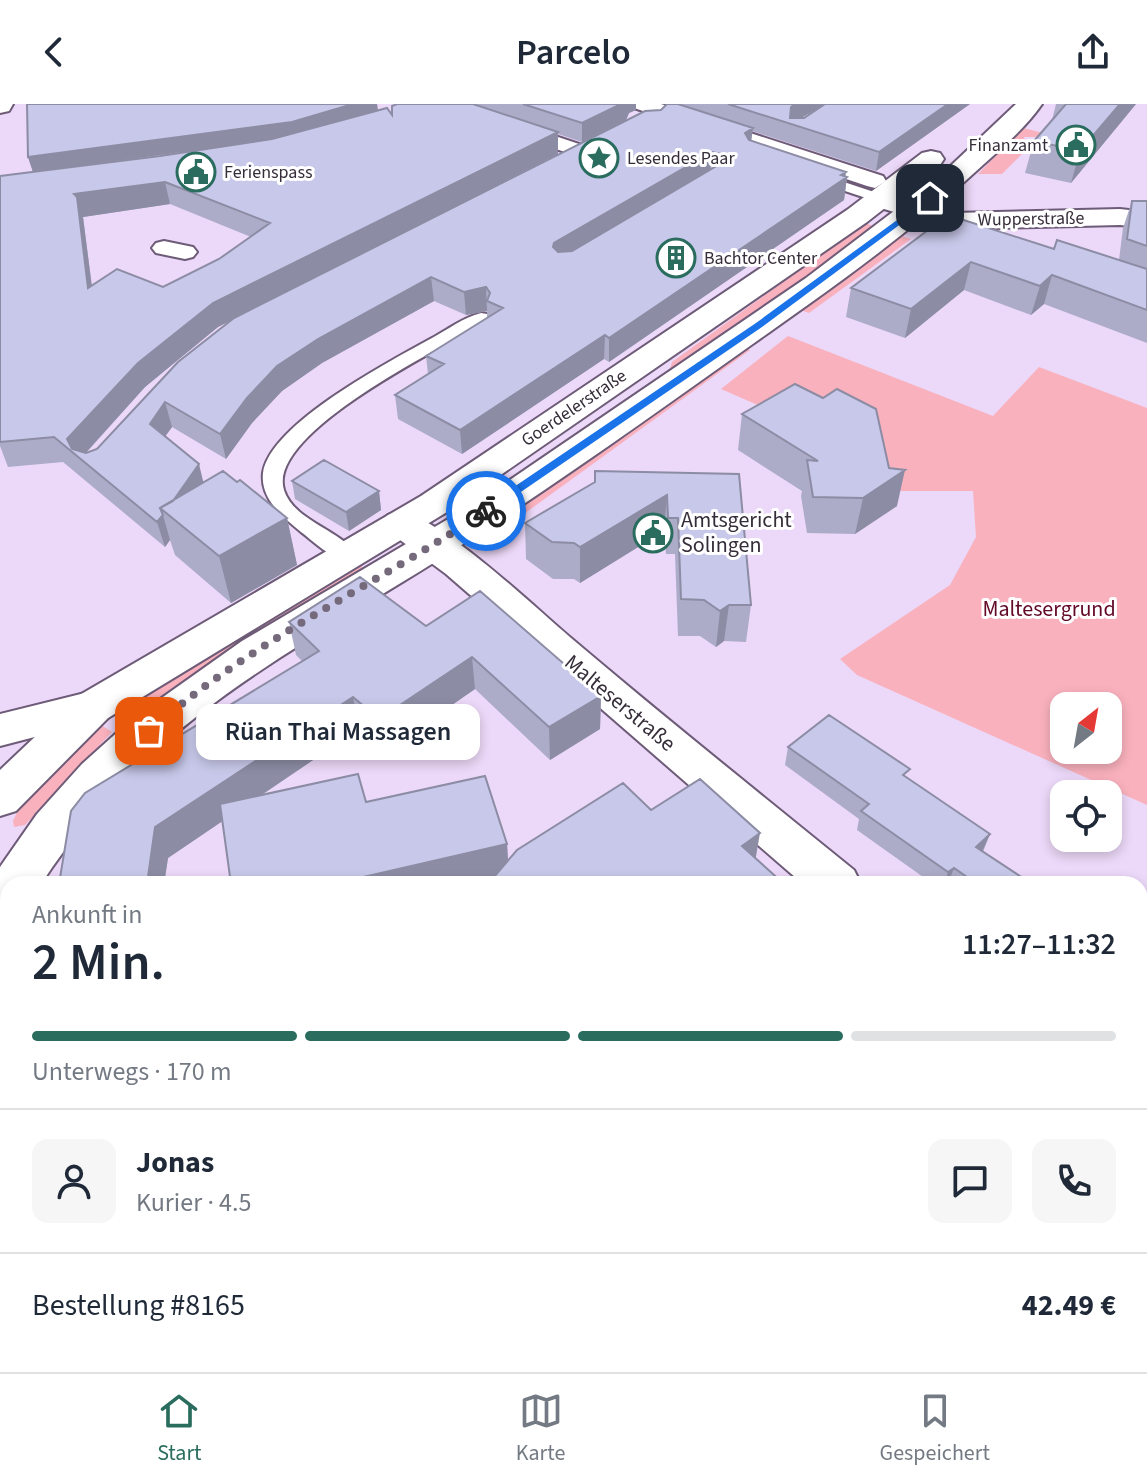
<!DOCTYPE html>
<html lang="de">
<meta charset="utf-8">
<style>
:root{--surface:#fff;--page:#f6f6f7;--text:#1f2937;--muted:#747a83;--line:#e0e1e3;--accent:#2a6d5f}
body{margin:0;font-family:"Source Sans 3",sans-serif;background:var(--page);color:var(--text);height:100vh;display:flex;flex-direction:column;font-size:30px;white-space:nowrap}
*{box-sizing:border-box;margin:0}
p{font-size:26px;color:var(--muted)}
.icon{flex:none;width:44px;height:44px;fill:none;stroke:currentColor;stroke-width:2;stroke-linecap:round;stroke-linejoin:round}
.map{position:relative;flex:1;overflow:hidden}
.drawer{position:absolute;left:0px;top:772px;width:1148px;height:496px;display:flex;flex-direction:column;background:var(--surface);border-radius:24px 24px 0 0;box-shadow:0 4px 12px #0003}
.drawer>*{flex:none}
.needle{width:52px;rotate:31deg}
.controls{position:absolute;left:1050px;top:588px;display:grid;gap:16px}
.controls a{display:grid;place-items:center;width:72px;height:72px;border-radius:16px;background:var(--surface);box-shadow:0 4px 12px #0003;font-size:40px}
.pin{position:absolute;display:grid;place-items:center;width:68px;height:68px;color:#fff;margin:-34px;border-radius:16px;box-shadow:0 4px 12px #0006}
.courier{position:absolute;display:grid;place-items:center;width:80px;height:80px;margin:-40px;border:6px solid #1a73e8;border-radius:50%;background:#fff;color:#222;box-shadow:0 2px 10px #0007}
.bubble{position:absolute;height:56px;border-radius:16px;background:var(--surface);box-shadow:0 4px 12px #0003;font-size:26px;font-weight:600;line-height:56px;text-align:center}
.overview em{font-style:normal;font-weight:600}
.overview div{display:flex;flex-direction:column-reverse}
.overview{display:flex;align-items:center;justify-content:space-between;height:136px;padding:0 32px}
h1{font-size:52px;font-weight:600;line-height:60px}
.bar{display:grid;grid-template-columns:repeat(4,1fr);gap:12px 8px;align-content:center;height:96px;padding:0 32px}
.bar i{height:10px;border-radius:6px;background:var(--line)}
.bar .selected{background:var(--accent)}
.bar p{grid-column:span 4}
.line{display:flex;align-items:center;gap:20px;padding:0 32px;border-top:2px solid var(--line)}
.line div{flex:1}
.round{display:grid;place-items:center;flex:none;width:84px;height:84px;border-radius:16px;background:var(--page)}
header{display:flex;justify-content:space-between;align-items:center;height:104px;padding:0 32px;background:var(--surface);font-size:36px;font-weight:600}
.tab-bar{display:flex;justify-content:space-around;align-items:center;height:112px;border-top:2px solid var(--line);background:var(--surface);font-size:22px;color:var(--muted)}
.tab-bar a{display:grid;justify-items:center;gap:4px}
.tab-bar .selected{color:var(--accent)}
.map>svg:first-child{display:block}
.green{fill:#f9b1bd;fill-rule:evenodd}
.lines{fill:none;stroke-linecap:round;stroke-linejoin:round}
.service-casing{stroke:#6d5b77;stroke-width:4}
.pedestrian-casing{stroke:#6d5b77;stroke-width:4}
.minor-casing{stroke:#6d5b77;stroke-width:4}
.tertiary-casing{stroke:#6d5b77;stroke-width:4}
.primary-casing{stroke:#6d5b77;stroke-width:4}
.service{fill:#fff;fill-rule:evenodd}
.pedestrian{fill:#fff;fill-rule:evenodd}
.minor{fill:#fff;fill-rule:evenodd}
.tertiary{fill:#fff;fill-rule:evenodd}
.primary{fill:#fff;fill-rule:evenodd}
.wall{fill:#acacc9;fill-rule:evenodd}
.shaded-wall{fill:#8c8ca4}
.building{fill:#c8c8ea;stroke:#8c8ca4;stroke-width:2;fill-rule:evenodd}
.route{fill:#1a73e8}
.done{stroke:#75697c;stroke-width:8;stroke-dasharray:0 14.4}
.labels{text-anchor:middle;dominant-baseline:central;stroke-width:6;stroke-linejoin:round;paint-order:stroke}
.far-poi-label{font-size:18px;fill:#352d39;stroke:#fff;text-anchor:start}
.far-street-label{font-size:18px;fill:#352d39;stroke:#fff}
.poi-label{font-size:22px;fill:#352d39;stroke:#fff;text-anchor:start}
.park-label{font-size:22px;fill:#620928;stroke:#fff}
.street-label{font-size:22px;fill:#352d39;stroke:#fff}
</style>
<header><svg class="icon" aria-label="back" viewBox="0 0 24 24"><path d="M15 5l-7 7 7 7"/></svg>Parcelo<svg class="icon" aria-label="share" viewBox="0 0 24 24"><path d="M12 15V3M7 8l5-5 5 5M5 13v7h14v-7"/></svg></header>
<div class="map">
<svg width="1147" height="1268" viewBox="0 0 1147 1268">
<rect width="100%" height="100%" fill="#ecd8f8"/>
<path class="green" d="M1023,24L1043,29L1039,33H1024L1025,36L1033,39L1002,70H978Z
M865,119L876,123L681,261L670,265L672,258Z
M899,131L911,135L809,209L798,205Z
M788,232L993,312L1039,263L1147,304V701L857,571L840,555L950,481L976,433L973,387H879L790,315L721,285ZM1064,602H1108V646H1064Z
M743,243L750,246L499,428L489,422Z
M360,461L364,465L234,544L140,606L130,598L333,472Z
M101,621L112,628L25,721L14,723L13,717L19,704Z"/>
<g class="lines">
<defs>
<path id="service" d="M817,69L886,92L888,95L881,99L812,76L810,73Z
M481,209L487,210L489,214L487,218C445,242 266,329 284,386C294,417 339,425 356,450L353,455C335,460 315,438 301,428C283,413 260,395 263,369C270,320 390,257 432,234C447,226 464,213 481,209Z
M492,1260H527L530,1268H495Z"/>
<path id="pedestrian" d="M429,0H459L591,44L595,48L584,54L577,52L432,4Z
M631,0H661L883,72L886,77L875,84L867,82L634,4Z
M164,137L193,143L197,148L193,153L185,155L156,149L152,144L156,139Z"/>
<path id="minor" d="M0,0H13L9,7L0,9Z
M401,407C447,419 532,501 571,534C664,613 759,689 854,766L861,780H803L446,470L388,427L382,419L388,411Z
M93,587L108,592L115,603L108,614L0,642V610Z
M1140,950L1147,953V1004L1140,1002Z"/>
<path id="tertiary" d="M881,87L952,109L1120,105L1147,108V124L1120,121L950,125L871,101L867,95L871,89Z"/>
<path id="primary" d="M1016,0H1042C1027,22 1004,42 984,60C929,111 870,157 809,200C699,278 590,357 477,431C311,540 154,606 41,780H8V797L0,795V763L37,710L82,660L132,615L242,537L482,395L806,174L940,72Z
M931,47L940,49L944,55L940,61L867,118L447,408L108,614L16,707L0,712V666L78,592L421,392L847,106L922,49Z"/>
</defs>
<use href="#service" class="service-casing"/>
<use href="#pedestrian" class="pedestrian-casing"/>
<use href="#minor" class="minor-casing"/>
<use href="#tertiary" class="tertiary-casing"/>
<use href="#primary" class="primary-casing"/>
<use href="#service" class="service"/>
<use href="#pedestrian" class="pedestrian"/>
<use href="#minor" class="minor"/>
<use href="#tertiary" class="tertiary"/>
<use href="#primary" class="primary"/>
</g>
<path class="wall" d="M377,0L378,6L392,11L397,0H636V6L629,9L626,16L582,38L558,30V50L343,159L661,6L667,0H825L801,14L970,0L876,67L752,27L751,37L847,73L844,96L609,258L604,255L462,350L398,315L395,291L428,270L426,252L487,214V207L466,211L434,197L322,259L282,287L252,319L226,355L172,323L165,332L204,379L287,414L297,461L231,499L175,451L170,436L165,443L63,358L8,363L0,342V72L33,68L28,53ZM207,45L160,52L87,61ZM170,100L251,133L219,155L163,183L92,182L83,113ZM232,216L97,345L86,349L145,283L218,223Z
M1056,0H1136L1071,79L1025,69L1034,37L1052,16Z
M1132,97H1147V239L1044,200L1031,211L964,186L905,234L846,213L851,184L948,111L1054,145L1119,156L1123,124Z
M742,310L897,402L855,430L807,429L801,392L802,387L738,346Z
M739,370L751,501L746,538L724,537L716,543L700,532H678L675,450H666L664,427L580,479L574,475H553L526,455L525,419Z
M292,377L379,387L381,406L349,427L295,395Z
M289,518L426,522L601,592L600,625L550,656L475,585L384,648L359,625L263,690L366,698L507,740L508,756L651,706L760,729L492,776L474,780H231L222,717L168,754L164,780H59L302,557L296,551Z
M788,643L907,675L990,730L983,748L1032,780H933L857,726L859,715L785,661Z
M8,811V1147L0,1148V849Z
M1147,833V919L1140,915V836L1145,838Z
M662,1260H1056L1049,1268H668Z"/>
<path class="shaded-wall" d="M353,0H377L378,8L294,33L33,68L28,53Z
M621,0H636V6L629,9L626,16L582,38V19Z
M796,0H825L791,20L789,19L791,3Z
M948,0H970L876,67L879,48Z
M1120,0H1136L1071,79L1080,47Z
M753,24L750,46L745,29Z
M558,28V50L218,223L145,283L80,355L71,347L67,335L138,259L213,199Z
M712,48L710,70L554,167V139Z
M846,68L845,75L847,73L844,96L609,258V234Z
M165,78L170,100L83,113L95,208L88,184L74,90Z
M971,158L964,186L905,234L911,205Z
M1052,171L1044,200L1031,211L1040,182Z
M431,173L434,197L322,259L282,287L252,319L226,355L220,330L247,294L277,262L318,235Z
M486,183L487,207L466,211L464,188Z
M605,231L604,255L462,350L460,326Z
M165,298L172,323L157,344L150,320Z
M199,360L205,385L165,408Z
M905,366L897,402L855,430L863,394Z
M379,387L381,406L349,427L346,408Z
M667,391L664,427L580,479V443Z
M163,411L170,436L165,443L157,418Z
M287,414L297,461L231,499L219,452Z
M729,501L724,537L716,543L720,507Z
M472,553L475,585L384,648L379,615Z
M601,592L600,625L550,656L549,623Z
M353,593L359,625L168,754L164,780H147L155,723Z
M760,729L754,764L742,742Z
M990,730L982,748L976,743Z
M507,740L509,772L474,780H360L359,774Z
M954,764L948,780H944L948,768Z
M168,1260H185V1268H168Z"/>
<path class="building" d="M27,0H353L292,18L28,53Z
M397,0H473L558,28L213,199L138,259L67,335L72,345L86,349L97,345L178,258L234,214L645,7L661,6L667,0H678L753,24L745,29L749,36L846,68L841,71L847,73L609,234L605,231L460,326L395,291L444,260L426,252L503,204L487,197L490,189L486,183L464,188L431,173L318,235L277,262L247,294L220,330L165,298L150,320L199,360L173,397L160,404L163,411L157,418L54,333L0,338V72L160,52L272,35L387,4L392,11V2ZM712,48L721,50L720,60L572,147L558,148L553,143L554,139ZM165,78L270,119L219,155L163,183L117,165L88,184L77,93L74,90Z
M523,0H621L582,19Z
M728,0H796L791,3L790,14H804L825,0H948L879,48Z
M1066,0H1120L1080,47L1034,37Z
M1132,97H1147V142L1127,135Z
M948,111L1054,145L1057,136L1147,165V206L1052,171L1040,182L971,158L911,205L851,184Z
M795,280L823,294L837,285L876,305L889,364L905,366L863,394L813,393L807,356L818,357L742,310Z
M324,356L379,387L346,408L292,377Z
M223,367L237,378L240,376L287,414L219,452L160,404Z
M595,367L739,370L751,501H729L720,507L704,496L681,495L678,414H668L667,391L580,443L574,439L552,438L525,419L595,378Z
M360,473L426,522L480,487L601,592L549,623L472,553L379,615L353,593L155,723L147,780H59L71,707L85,689L319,547L289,518Z
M829,611L910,665L903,671L990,730L976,743L1032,780H977L954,764L948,768L861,707L869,700L788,643Z
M358,670L366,698L485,672L507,740L359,774L360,780H231L220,700Z
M700,675L760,729L742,742L784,780H488L517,746L623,679L651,706Z
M8,811V1119L0,1120V849Z
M1140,836L1147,839V838V896L1140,892Z
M1140,1133L1147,1140V1161L1140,1168Z
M8,1230V1260H168V1268H0V1231Z
M376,1260H442V1268H376Z
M684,1260H1056L1049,1268H691Z"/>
<path class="route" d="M930,92L933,96L762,223L490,409H483V404L756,219Z"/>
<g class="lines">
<path class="done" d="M149,627C250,538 375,481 486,407"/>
</g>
<defs>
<symbol id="civic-ring" viewBox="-11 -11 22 22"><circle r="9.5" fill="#fff" stroke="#2a6d5f" stroke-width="1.5"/><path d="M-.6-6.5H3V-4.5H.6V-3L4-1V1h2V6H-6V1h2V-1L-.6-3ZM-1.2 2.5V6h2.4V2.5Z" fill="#2a6d5f"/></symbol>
<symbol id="sight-ring" viewBox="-11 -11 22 22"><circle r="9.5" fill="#fff" stroke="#2a6d5f" stroke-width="1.5"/><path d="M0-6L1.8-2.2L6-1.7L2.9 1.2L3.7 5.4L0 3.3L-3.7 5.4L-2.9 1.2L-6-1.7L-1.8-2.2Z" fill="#2a6d5f"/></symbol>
<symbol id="building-ring" viewBox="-11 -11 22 22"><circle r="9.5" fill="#fff" stroke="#2a6d5f" stroke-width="1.5"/><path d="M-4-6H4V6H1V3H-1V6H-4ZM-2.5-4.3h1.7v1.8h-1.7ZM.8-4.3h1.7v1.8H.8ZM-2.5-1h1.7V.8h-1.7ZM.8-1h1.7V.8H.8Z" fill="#2a6d5f"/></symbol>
</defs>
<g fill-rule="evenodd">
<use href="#civic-ring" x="1054" y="19" width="44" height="44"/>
<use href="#sight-ring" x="577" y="32" width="44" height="44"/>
<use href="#civic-ring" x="174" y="46" width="44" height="44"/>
<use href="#building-ring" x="654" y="132" width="44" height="44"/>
<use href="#civic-ring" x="631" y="407" width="44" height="44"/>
</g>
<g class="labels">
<g class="far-poi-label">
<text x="1048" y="41" text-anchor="end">Finanzamt</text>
<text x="627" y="54">Lesendes Paar</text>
<text x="224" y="68">Ferienspass</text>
<text x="704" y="154">Bachtor Center</text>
</g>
<g class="far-street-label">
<text transform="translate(1031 115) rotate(-1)">Wupperstraße</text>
<text transform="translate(574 304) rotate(-34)">Goerdelerstraße</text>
</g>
<g class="poi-label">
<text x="681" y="416">Amtsgericht<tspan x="681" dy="25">Solingen</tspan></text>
</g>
<g class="park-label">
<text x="1049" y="505">Maltesergrund</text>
</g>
<g class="street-label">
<text transform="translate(620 599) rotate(40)">Malteserstraße</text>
</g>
</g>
</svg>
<div class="controls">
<a><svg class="needle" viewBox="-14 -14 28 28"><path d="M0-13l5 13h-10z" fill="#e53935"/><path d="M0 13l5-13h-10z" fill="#747a83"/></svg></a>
<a><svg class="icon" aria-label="locate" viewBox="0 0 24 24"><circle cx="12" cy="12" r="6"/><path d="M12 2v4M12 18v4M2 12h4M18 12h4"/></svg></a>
</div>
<div class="pin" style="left:149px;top:627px;background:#ea580c"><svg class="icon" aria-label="bag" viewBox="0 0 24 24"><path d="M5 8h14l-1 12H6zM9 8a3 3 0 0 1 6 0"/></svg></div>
<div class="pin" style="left:930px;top:94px;background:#1f2937"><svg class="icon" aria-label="home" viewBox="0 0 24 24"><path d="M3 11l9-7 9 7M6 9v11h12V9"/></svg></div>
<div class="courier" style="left:486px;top:407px"><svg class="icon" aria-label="bike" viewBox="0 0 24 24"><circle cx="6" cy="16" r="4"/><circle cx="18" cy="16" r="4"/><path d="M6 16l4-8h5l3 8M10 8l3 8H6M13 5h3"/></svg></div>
<div class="bubble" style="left:196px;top:600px;width:284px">Rüan Thai Massagen</div>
<section class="drawer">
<div class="overview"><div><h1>2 Min.</h1><p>Ankunft in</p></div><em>11:27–11:32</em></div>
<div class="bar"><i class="selected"></i><i class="selected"></i><i class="selected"></i><i></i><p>Unterwegs · 170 m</p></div>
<div class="line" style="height:144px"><a class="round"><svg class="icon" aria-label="person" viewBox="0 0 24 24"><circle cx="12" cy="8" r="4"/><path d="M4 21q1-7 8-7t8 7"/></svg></a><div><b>Jonas</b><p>Kurier · 4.5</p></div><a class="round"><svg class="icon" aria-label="chat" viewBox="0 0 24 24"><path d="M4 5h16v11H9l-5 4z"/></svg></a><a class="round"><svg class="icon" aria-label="phone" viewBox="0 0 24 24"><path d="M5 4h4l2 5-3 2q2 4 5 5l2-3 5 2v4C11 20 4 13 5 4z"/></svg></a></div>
<div class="line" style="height:104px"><div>Bestellung #8165</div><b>42.49 €</b></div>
</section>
</div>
<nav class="tab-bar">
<a class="selected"><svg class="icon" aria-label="home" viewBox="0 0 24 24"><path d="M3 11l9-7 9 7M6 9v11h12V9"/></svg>Start</a>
<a><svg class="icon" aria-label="map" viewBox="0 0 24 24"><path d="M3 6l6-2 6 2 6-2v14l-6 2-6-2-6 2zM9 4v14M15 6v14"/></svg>Karte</a>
<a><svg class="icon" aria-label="saved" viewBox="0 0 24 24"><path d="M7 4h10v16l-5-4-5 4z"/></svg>Gespeichert</a>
</nav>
